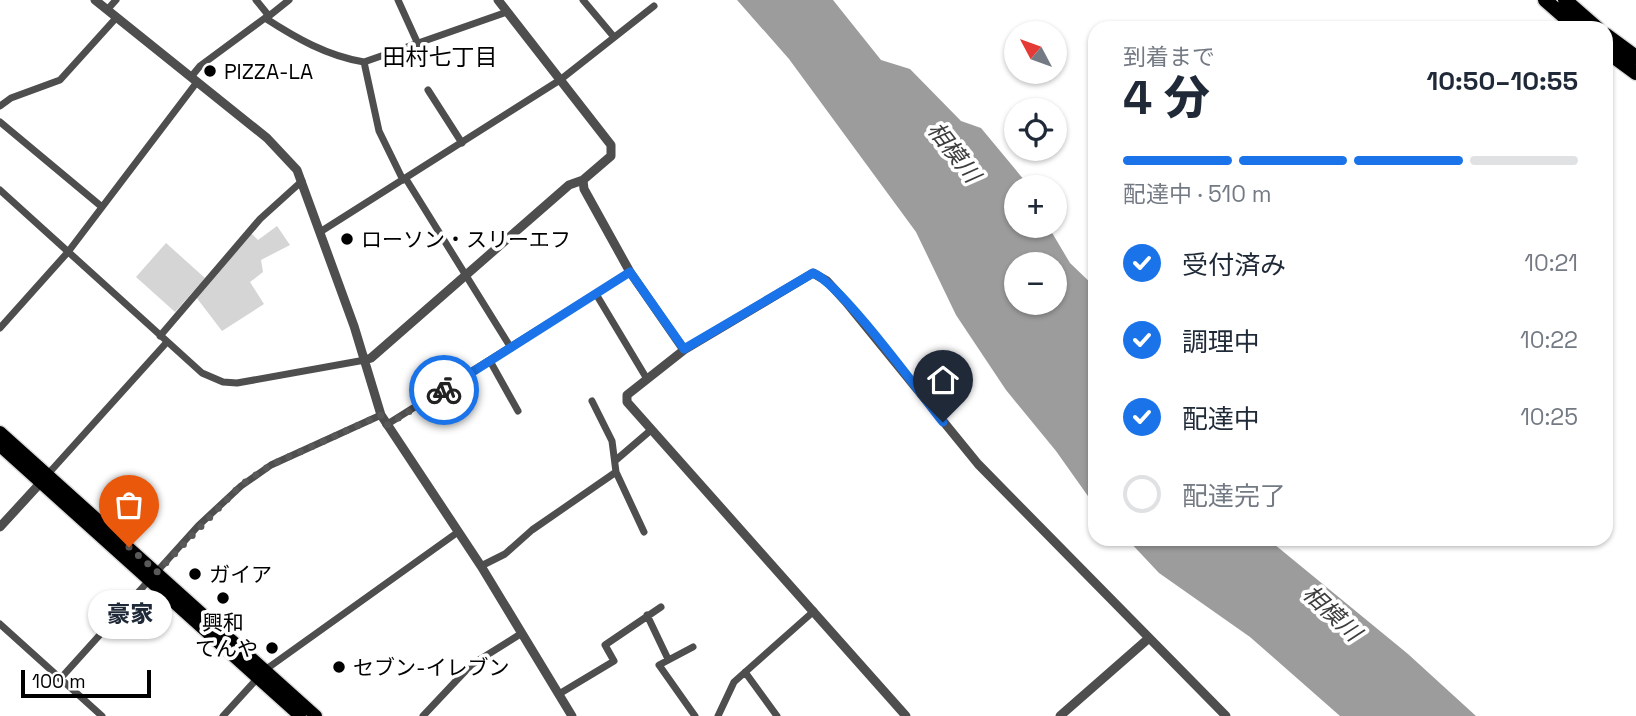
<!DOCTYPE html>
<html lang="ja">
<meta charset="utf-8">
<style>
:root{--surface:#fff;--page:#f6f6f7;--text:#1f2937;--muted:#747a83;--line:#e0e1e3;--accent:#1a73e8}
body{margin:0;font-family:"Space Grotesk","Noto Sans JP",sans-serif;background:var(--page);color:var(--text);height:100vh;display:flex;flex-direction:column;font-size:26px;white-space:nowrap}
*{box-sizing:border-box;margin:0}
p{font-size:23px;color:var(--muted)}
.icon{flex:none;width:38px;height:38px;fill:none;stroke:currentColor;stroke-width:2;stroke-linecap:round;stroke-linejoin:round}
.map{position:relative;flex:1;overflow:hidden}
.panel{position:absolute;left:1088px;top:21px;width:525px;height:525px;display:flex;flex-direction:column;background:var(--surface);border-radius:21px;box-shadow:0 2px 5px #0004}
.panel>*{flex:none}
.needle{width:46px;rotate:311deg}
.fabs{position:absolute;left:1004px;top:21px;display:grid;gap:14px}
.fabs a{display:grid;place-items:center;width:63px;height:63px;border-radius:50%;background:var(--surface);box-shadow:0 2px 5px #0004;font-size:35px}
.scale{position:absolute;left:21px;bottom:18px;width:130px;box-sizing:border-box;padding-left:7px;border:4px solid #000;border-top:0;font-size:19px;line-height:24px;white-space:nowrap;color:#000;-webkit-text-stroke:5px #fff;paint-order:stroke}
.pin{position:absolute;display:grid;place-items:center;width:60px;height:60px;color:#fff;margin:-72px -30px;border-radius:50% 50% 50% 0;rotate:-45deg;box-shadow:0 0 7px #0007}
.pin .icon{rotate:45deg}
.courier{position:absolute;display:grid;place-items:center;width:70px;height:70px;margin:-35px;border:5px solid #1a73e8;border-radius:50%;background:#fff;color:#222;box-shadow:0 2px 9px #0007}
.bubble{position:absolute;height:49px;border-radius:24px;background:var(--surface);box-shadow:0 2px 5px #0004;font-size:23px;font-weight:800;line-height:49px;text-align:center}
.head em{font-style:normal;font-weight:800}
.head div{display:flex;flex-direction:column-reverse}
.head{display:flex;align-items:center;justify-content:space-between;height:119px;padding:0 35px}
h1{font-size:46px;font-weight:800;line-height:52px}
.bar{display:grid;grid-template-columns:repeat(4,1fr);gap:10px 7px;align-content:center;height:84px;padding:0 35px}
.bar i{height:9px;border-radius:5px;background:var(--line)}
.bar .selected{background:var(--accent)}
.bar p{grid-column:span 4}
ol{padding:0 35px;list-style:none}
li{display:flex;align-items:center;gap:21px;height:77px}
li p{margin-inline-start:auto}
li .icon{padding:7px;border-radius:50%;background:var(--accent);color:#fff;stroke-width:4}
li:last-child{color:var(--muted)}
li i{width:38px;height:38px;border:4px solid var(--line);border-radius:50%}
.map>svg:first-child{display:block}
.green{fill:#d5d5d5}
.water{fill:#9c9c9c;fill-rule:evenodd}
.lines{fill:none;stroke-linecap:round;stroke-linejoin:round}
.trunk-casing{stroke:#dbdbdb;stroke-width:15}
.motorway-casing{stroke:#dbdbdb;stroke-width:17}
.minor{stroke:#4e4e4e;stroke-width:7}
.tertiary{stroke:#4e4e4e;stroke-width:9}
.trunk{stroke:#000;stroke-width:12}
.motorway{stroke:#000;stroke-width:14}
.done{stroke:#595959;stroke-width:7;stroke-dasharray:0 12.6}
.route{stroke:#1a73e8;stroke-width:9}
.poi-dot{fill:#000;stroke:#fff;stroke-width:2.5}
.labels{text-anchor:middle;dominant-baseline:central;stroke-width:7;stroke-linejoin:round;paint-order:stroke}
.poi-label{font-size:21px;fill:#000;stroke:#fff;text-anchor:start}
.neighbourhood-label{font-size:23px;fill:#000;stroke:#fff}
.water-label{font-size:23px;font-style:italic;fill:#3d3d3d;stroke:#fff}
</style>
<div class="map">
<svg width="1636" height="716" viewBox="0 0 1636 716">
<rect width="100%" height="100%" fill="#fff"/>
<path class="green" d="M277,226L290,245L261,260L263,272L250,282L264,304L222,331L196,297L251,233L258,240Z
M166,243L205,278L175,312L136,277Z
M147,591L168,610L152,628L137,615L132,620L125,614Z"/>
<path class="water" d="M737,0H833L881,60L910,69L961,121L981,128L1030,187H1017V226H1048L1070,263L1095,287L1091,337L1096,345L1095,506L1056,451L1006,390L956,315L916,232L789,59ZM1017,264H1055V303H1017Z
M1127,539H1268L1408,654L1476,716H1340L1250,637L1159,573Z"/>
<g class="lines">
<defs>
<path id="trunk" d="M0,432L316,716
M0,446L300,716"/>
<path id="motorway" d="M1545,0L1577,28
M1565,0L1597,28
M1606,35L1636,57
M1606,51L1636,73"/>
</defs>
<use href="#trunk" class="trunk-casing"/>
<use href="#motorway" class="motorway-casing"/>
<path class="minor" d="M256,0L269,16L266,18
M398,0L418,44
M583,0L614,37
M107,10L116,0
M269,16L289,0
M265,18C296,38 327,56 364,62L507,12
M364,62L379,131L403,180
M191,77L200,66L265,18
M428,90L462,143
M0,106L11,98L60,80L116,18
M0,122L102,207
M406,179L511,348
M0,190L202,373L223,382L237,383L365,360
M320,232L560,80L654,6
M596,294L647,379
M0,328L68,252L197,82
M160,336L260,219L302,181
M490,361L518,411
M386,425L630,272
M616,460L651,430
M616,472L644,532
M48,474L167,342
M481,566L505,554L532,530L616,472L612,441L592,401
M647,615L668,659
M0,624L102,716
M693,647L659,665L695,716
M745,672L777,716
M60,679L198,526L241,486L271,465L381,415
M559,694L614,661L605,645L661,607
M223,716L265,670L458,532
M423,716L471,665L522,633
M718,716L734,682L814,611"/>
<path class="tertiary" d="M95,0L267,138L297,170L354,326L381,415L481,566L572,716
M498,0L611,145V156L583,180L584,189L630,272L684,350
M365,360L371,358L569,185L583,180
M0,527L44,479
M906,716L627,402V395L684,350L813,273L827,281L846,302L978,464L1226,716
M1060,716L1149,638"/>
<use href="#trunk" class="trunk"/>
<use href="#motorway" class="motorway"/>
</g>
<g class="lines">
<path class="done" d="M129,547L157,572L241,485L271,465L381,415L387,425L444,390"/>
<path class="route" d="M444,390L630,272L684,349L813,273C840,283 920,393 943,422"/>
</g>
<g class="poi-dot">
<circle cx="210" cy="71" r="7"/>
<circle cx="347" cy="239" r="7"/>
<circle cx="195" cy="574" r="7"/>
<circle cx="223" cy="598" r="7"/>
<circle cx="272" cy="648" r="7"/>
<circle cx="339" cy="667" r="7"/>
</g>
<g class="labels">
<g class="poi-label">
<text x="224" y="71">PIZZA-LA</text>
<text x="361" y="239">ローソン・スリーエフ</text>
<text x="209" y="574">ガイア</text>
<text x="223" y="622" text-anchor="middle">興和</text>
<text x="258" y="648" text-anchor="end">てんや</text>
<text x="353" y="667">セブン-イレブン</text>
</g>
<g class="neighbourhood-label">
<text x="440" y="57">田村七丁目</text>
</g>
<g class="water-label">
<text transform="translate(954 152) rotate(52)">相模川</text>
<text transform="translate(1332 613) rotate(43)">相模川</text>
</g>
</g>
</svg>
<div class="fabs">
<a><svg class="needle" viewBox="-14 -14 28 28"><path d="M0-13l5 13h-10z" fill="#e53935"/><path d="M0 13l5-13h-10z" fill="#747a83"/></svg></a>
<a><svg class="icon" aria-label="locate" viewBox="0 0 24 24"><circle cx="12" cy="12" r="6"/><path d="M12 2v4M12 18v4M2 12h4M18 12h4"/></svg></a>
<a>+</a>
<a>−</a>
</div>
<div class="scale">100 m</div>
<div class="pin" style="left:129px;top:547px;background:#ea580c"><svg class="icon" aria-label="bag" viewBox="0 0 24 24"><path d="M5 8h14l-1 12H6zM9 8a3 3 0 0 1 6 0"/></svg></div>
<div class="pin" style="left:943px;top:422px;background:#1f2937"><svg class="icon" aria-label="home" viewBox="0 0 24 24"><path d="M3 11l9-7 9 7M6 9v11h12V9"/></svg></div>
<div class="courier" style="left:444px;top:390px"><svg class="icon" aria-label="bike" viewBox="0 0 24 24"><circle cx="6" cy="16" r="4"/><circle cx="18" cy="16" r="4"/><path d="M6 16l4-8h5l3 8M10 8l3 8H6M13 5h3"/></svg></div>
<div class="bubble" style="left:88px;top:590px;width:84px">豪家</div>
<section class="panel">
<div class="head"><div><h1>4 分</h1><p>到着まで</p></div><em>10:50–10:55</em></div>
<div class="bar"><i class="selected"></i><i class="selected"></i><i class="selected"></i><i></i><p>配達中 · 510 m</p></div>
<ol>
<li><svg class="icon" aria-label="check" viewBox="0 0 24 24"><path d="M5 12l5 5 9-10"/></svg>受付済み<p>10:21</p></li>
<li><svg class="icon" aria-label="check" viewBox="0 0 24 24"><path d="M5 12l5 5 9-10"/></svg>調理中<p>10:22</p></li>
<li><svg class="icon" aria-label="check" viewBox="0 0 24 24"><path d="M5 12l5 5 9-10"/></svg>配達中<p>10:25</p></li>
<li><i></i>配達完了</li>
</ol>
</section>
</div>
